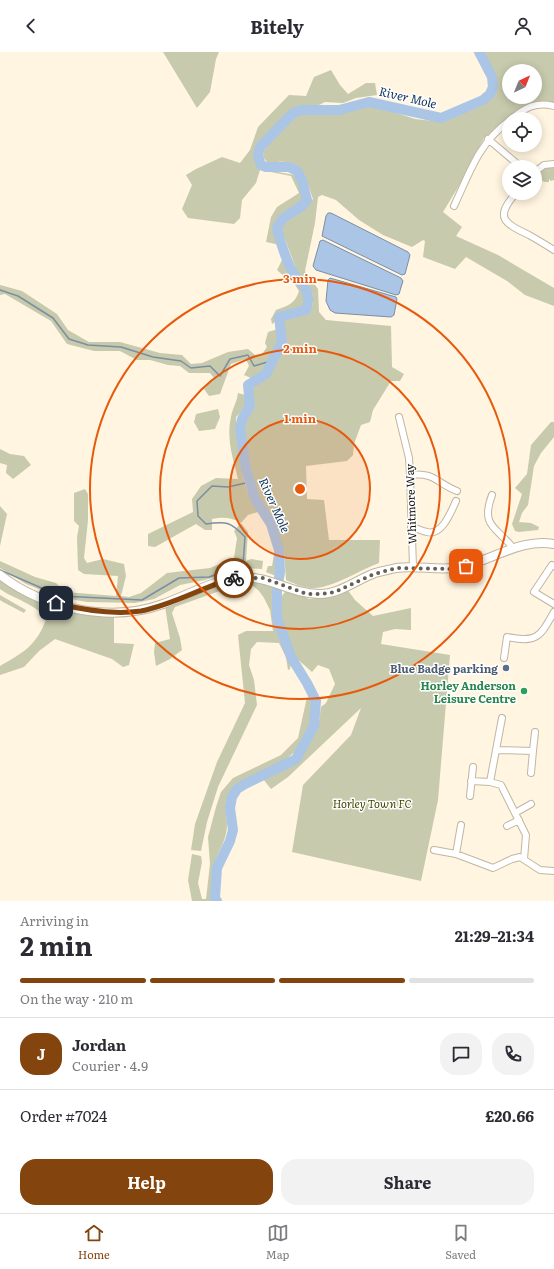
<!DOCTYPE html>
<meta charset="utf-8">
<style>
:root{--surface:#fff;--page:#f2f2f3;--text:#2b2b33;--muted:#7c7c81;--line:#e1e1e2;--accent:#84440d}
body{margin:0;font-family:Literata,serif;background:var(--page);color:var(--text);height:100vh;display:flex;flex-direction:column;font-size:15px;white-space:nowrap}
*{box-sizing:border-box;margin:0}
p{font-size:13px;color:var(--muted)}
.icon{flex:none;width:22px;height:22px;fill:none;stroke:currentColor;stroke-width:2;stroke-linecap:round;stroke-linejoin:round}
.map{position:relative;height:849px;overflow:hidden}
.sheet{display:flex;flex-direction:column;background:var(--surface);flex:1}
.sheet>*{flex:none}
.needle{width:26px;rotate:43deg}
.tools{position:absolute;left:502px;top:12px;display:grid;gap:8px}
.tools a{display:grid;place-items:center;width:40px;height:40px;border-radius:50%;background:var(--surface);box-shadow:0 2px 10px #0003;font-size:20px}
.pin{position:absolute;display:grid;place-items:center;width:34px;height:34px;color:#fff;margin:-17px;border-radius:8px;box-shadow:0 2px 6px #0006}
.courier{position:absolute;display:grid;place-items:center;width:40px;height:40px;margin:-20px;border:3px solid #84440d;border-radius:50%;background:#fff;color:#222;box-shadow:0 1px 5px #0007}
.headline em{font-style:normal;font-weight:700}
.headline div{display:flex;flex-direction:column-reverse}
.headline{display:flex;align-items:center;justify-content:space-between;height:68px;padding:0 20px}
h1{font-size:26px;font-weight:700;line-height:30px}
.bar{display:grid;grid-template-columns:repeat(4,1fr);gap:6px 4px;align-content:center;height:48px;padding:0 20px}
.bar i{height:5px;border-radius:3px;background:var(--line)}
.bar .on{background:var(--accent)}
.bar p{grid-column:span 4}
.line{display:flex;align-items:center;gap:10px;padding:0 20px;border-top:1px solid var(--line)}
.line div{flex:1}
.round{display:grid;place-items:center;flex:none;width:42px;height:42px;border-radius:16px;background:var(--page)}
.primary-button{display:flex;gap:8px;margin-top:auto;padding:8px 20px}
.primary-button a{flex:1;height:46px;border-radius:16px;background:var(--accent);color:#fff;font-size:16px;font-weight:700;line-height:46px;text-align:center}
.primary-button a+a{background:var(--page);color:var(--text)}
header{display:flex;justify-content:space-between;align-items:center;height:52px;padding:0 20px;background:var(--surface);font-size:18px;font-weight:700}
.tab-bar{display:flex;justify-content:space-around;align-items:center;height:56px;border-top:1px solid var(--line);background:var(--surface);font-size:11px;color:var(--muted)}
.tab-bar a{display:grid;justify-items:center;gap:2px}
.tab-bar .on{color:var(--accent)}
.map>svg:first-child{display:block}
.green{fill:#c7caac;fill-rule:evenodd}
.water{fill:#aac5e6;stroke:#7c8ea3}
.lines{fill:none;stroke-linecap:round;stroke-linejoin:round}
.stream{stroke:#7c8ea3;stroke-width:1.5}
.river{stroke:#aac5e6;stroke-width:10}
.street-casing{stroke:#c0b6a2;stroke-width:8}
.secondary-casing{stroke:#c0b6a2;stroke-width:10}
.street{stroke:#fff;stroke-width:6}
.secondary{stroke:#fff;stroke-width:8}
.done{stroke:#656054;stroke-width:4;stroke-dasharray:0 7.2}
.route{stroke:#84440d;stroke-width:5}
.ring{fill:none;stroke:#e8590c;stroke-width:2}
.service-dot{fill:#5c6f8a;stroke:#fff;stroke-width:1.5}
.leisure-dot{fill:#2e9e5b;stroke:#fff;stroke-width:1.5}
.labels{text-anchor:middle;dominant-baseline:central;stroke-width:3;stroke-linejoin:round;paint-order:stroke}
.street-label{font-size:11px;fill:#120f08;stroke:#fff}
.service-label{font-size:11px;font-weight:bold;fill:#4e5e75;stroke:#fff;text-anchor:end}
.leisure-label{font-size:11px;font-weight:bold;fill:#27864d;stroke:#fff;text-anchor:end}
.park-label{font-size:11px;font-style:italic;fill:#454901;stroke:#fff}
.water-label{font-size:12px;font-style:italic;fill:#092f59;stroke:#fff}
.centre{fill:#e8590c;stroke:#fff;stroke-width:2}
.ring-label{font-size:12px;text-anchor:middle;font-weight:bold;fill:#e8590c;stroke:#fff;stroke-width:3;stroke-linejoin:round;paint-order:stroke}
</style>
<header><svg class="icon" aria-label="back" viewBox="0 0 24 24"><path d="M15 5l-7 7 7 7"/></svg>Bitely<svg class="icon" aria-label="person" viewBox="0 0 24 24"><circle cx="12" cy="8" r="4"/><path d="M4 21q1-7 8-7t8 7"/></svg></header>
<div class="map">
<svg width="554" height="849" viewBox="0 0 554 849">
<rect width="100%" height="100%" fill="#fff5e0"/>
<path class="green" d="M163,0H219L216,7L210,40L197,56Z
M483,0H554V51L549,49L532,50L516,60L484,86L463,127L443,160L462,175L456,184L498,203L554,236V254L525,243L507,229L466,205L455,217L423,205L425,189L423,188L412,195L383,183L359,168L336,148L322,143L318,145L315,171L305,219L318,237L319,260L326,268L391,274L392,315L404,322L400,329H391L373,358L370,370L361,373L354,392L353,403L347,409L306,414L307,447L324,448L329,488H380L379,511C360,518 336,534 316,536C306,537 295,532 286,528L284,500L278,481L271,465L260,451L246,402L242,378L245,366L252,356L253,349L251,336C255,330 261,329 266,325C274,318 282,302 284,292C287,282 279,274 285,265L310,259L313,252V243L297,219L280,174L286,165L296,161L313,147C309,135 302,110 286,110C280,109 274,111 267,110L263,105L264,98L289,68L300,61L343,59L369,52L415,67L442,70L488,48L494,41L497,31L493,20L483,4ZM509,19H535V45H509Z
M331,18L340,33L348,42L366,31H375L377,43L356,46L343,51L325,50L317,54H298L259,93L254,106L260,117L295,123L302,138L303,148C286,166 266,159 280,193L266,190L271,165L277,155L299,141L291,124L260,118L256,131L242,148L240,166L234,172L188,166L182,157L192,133L186,123L196,117L222,105L240,111L250,98L258,75L289,43L306,44L314,25Z
M550,115L554,116V128L551,129L549,127V130H545L535,126L542,117Z
M282,208L286,209C287,213 287,219 290,222C298,235 310,237 304,256C295,260 287,259 278,262L275,270L272,272L271,267L276,258C287,254 295,252 299,239L292,228L286,226L277,218Z
M0,233L22,239L57,262L68,278L89,290H120L160,301L182,303L191,312L202,311L228,300L248,297L255,303L262,302L267,295L265,291L268,280L278,277L280,286L273,302L263,319L251,326L244,323L249,314L246,307L231,312L220,342L209,344L204,337L214,326L210,321H189L180,314L168,313L150,308H137L120,299H94L67,292L51,269L5,242L0,243Z
M238,341L245,343V356L236,365C238,395 240,434 258,460L248,463L241,471L248,480L246,509L251,507L263,509L262,517L246,516L205,528L180,533L154,547L135,551L87,550L59,545L26,532L0,516V509L35,525L56,531L65,540L116,544L118,524L84,522L78,518L77,485L79,474L74,469V441L85,437L88,442V468L84,506L87,511L103,507L124,512L126,524L121,544L129,545L141,541L167,521L210,516L234,506L237,486L234,479L241,471C231,465 223,465 212,467V478H205L196,472L155,495L148,494V482L193,460L192,447L201,434L216,426L238,427C233,406 226,387 231,365C232,357 237,350 238,341Z
M218,357L220,365L215,377L199,379L194,370L196,362Z
M551,370H554V385L541,401L534,414L528,453L522,461L519,470L531,471L539,475L538,478L519,480L515,479L512,472L522,442L515,436L527,422L531,393Z
M0,397L10,402L24,404L31,413L13,427L6,421L7,413L0,411Z
M0,454L7,462L0,494Z
M274,502H276V524L266,520L268,514H272Z
M239,527L273,534L277,578L291,612L290,617L288,618L286,605L279,591L257,590L251,597L249,613L254,628L257,653L218,735L207,770L201,799L191,798L195,772L217,710L245,651L238,583L246,579H273L270,558L264,546L259,539L252,533L239,532L175,555L172,561L180,586L182,598L170,607L156,614L154,600L155,591L170,587L165,554L223,530Z
M0,528L26,543L114,563V591L134,592L129,613L123,615L112,607L55,587L39,599L24,615L0,623V614C23,601 37,593 46,567C35,551 15,548 0,537Z
M288,536L309,547L325,545L347,537L355,548L373,564L411,556V578L395,577L383,580L381,592L450,603L438,748L421,829L292,800L303,733L351,683L361,656L288,725L271,737L263,727L301,706L318,676L321,655L326,651L335,632L329,617L318,613L312,620L295,605L281,570V545Z
M0,543L26,558L24,561L3,550L0,548Z
M307,645L314,648C313,693 291,708 253,725C245,730 234,734 229,743C223,752 227,762 227,772C227,786 221,795 216,807C211,820 211,836 213,849H192L188,828L192,802L201,804L202,810L198,831L202,847H206L210,812L208,785L216,755L221,740L233,726L281,703L298,686Z"/>
<path class="water" d="M328,161H331L408,200L410,203L405,222L402,223L322,184L326,164Z
M323,188L401,226L403,229L399,242L396,243L316,218L313,214L320,189Z
M330,226L396,245L397,247L394,263L391,265L335,261L330,258L326,249L328,228Z"/>
<g class="lines">
<path class="stream" d="M0,238L18,244L53,266L69,287L88,293L121,295L153,305L181,309L191,316L210,314L220,324L230,307L248,303L254,314L274,308
M0,518L60,544L142,548L179,526L209,525L243,513L245,485C231,470 227,469 206,472L198,464L197,449L212,434L228,435L250,430"/>
<path class="river" d="M217,849L215,846L217,816L230,789L233,778L230,756L232,745L237,737L245,732L296,707L314,674L316,649L307,631L291,605L277,566V538L280,520L279,498L271,472L255,447L246,417L240,378L242,367L250,354L248,333L266,322L282,290L279,265L306,258C314,237 299,233 291,217C285,204 280,190 277,176C284,159 298,162 307,148L302,128L297,119L289,115H266L261,113L258,104L260,95L292,62L301,58H339L369,50L441,66L483,48L490,42L493,35L492,25L479,0"/>
<defs>
<path id="street" d="M511,67C525,56 536,49 554,54
M488,87L521,115
M535,120L544,113L554,112
M516,141C494,166 504,171 529,183C538,188 546,193 554,198
M454,154C470,120 478,92 509,69
M399,365L409,406L410,423L413,515
M410,423C435,420 436,431 457,439
M492,443C480,475 497,475 513,496
M411,475C417,476 421,479 427,480C442,484 451,460 456,449
M554,514L552,513L534,540L554,552
M504,606L507,585C537,591 540,585 554,560
M502,666L490,730L501,733L526,783L524,807
M497,698L533,699L531,721
M533,699L535,680
M471,729L490,730
M470,744L473,715
M515,761L531,752
M507,774L519,768
M434,798L456,802L493,816L512,807L520,805L540,818L554,819
M456,802L461,773"/>
<path id="secondary" d="M0,523C44,557 111,571 163,552C186,544 214,528 237,526C268,522 290,542 319,542C340,542 356,528 375,521C381,519 389,518 396,516C414,513 434,518 453,516C487,513 518,485 554,492"/>
</defs>
<use href="#street" class="street-casing"/>
<use href="#secondary" class="secondary-casing"/>
<use href="#street" class="street"/>
<use href="#secondary" class="secondary"/>
</g>
<g class="lines">
<path class="done" d="M234,526H263L307,542H321L335,540L374,522L397,516L452,517L466,514"/>
<path class="route" d="M56,551C83,558 113,563 141,559C173,553 203,535 234,526"/>
</g>
<circle cx="300" cy="437" r="70" fill="#e8590c" fill-opacity=".12"/>
<g class="ring">
<circle cx="300" cy="437" r="70"/>
<circle cx="300" cy="437" r="140"/>
<circle cx="300" cy="437" r="210"/>
</g>
<circle class="service-dot" cx="506" cy="616" r="4"/>
<circle class="leisure-dot" cx="524" cy="639" r="4"/>
<g class="labels">
<g class="street-label">
<text transform="translate(410 452) rotate(-92)">Whitmore Way</text>
</g>
<g class="service-label">
<text x="498" y="616">Blue Badge parking</text>
</g>
<g class="leisure-label">
<text x="516" y="633">Horley Anderson<tspan x="516" dy="13">Leisure Centre</tspan></text>
</g>
<g class="park-label">
<text x="372" y="751">Horley Town FC</text>
</g>
<g class="water-label">
<text transform="translate(408 45) rotate(13)">River Mole</text>
<text transform="translate(275 453) rotate(66)">River Mole</text>
</g>
</g>
<circle cx="300" cy="437" r="6" class="centre"/>
<g class="ring-label">
<text x="300" y="231">3 min</text>
<text x="300" y="301">2 min</text>
<text x="300" y="371">1 min</text>
</g>
</svg>
<div class="tools">
<a><svg class="needle" viewBox="-14 -14 28 28"><path d="M0-13l5 13h-10z" fill="#e53935"/><path d="M0 13l5-13h-10z" fill="#7c7c81"/></svg></a>
<a><svg class="icon" aria-label="locate" viewBox="0 0 24 24"><circle cx="12" cy="12" r="6"/><path d="M12 2v4M12 18v4M2 12h4M18 12h4"/></svg></a>
<a><svg class="icon" aria-label="layers" viewBox="0 0 24 24"><path d="M12 4l9 5-9 5-9-5zM3 14l9 5 9-5"/></svg></a>
</div>
<div class="pin" style="left:466px;top:514px;background:#ea580c"><svg class="icon" aria-label="bag" viewBox="0 0 24 24"><path d="M5 8h14l-1 12H6zM9 8a3 3 0 0 1 6 0"/></svg></div>
<div class="pin" style="left:56px;top:551px;background:#1f2937"><svg class="icon" aria-label="home" viewBox="0 0 24 24"><path d="M3 11l9-7 9 7M6 9v11h12V9"/></svg></div>
<div class="courier" style="left:234px;top:526px"><svg class="icon" aria-label="bike" viewBox="0 0 24 24"><circle cx="6" cy="16" r="4"/><circle cx="18" cy="16" r="4"/><path d="M6 16l4-8h5l3 8M10 8l3 8H6M13 5h3"/></svg></div>
</div>
<section class="sheet">
<div class="headline"><div><h1>2 min</h1><p>Arriving in</p></div><em>21:29–21:34</em></div>
<div class="bar"><i class="on"></i><i class="on"></i><i class="on"></i><i></i><p>On the way · 210 m</p></div>
<div class="line" style="height:72px"><b class="round" style="background:var(--accent);color:#fff">J</b><div><b>Jordan</b><p>Courier · 4.9</p></div><a class="round"><svg class="icon" aria-label="chat" viewBox="0 0 24 24"><path d="M4 5h16v11H9l-5 4z"/></svg></a><a class="round"><svg class="icon" aria-label="phone" viewBox="0 0 24 24"><path d="M5 4h4l2 5-3 2q2 4 5 5l2-3 5 2v4C11 20 4 13 5 4z"/></svg></a></div>
<div class="line" style="height:52px"><div>Order #7024</div><b>£20.66</b></div>
<div class="primary-button"><a>Help</a><a>Share</a></div>
</section>
<nav class="tab-bar">
<a class="on"><svg class="icon" aria-label="home" viewBox="0 0 24 24"><path d="M3 11l9-7 9 7M6 9v11h12V9"/></svg>Home</a>
<a><svg class="icon" aria-label="map" viewBox="0 0 24 24"><path d="M3 6l6-2 6 2 6-2v14l-6 2-6-2-6 2zM9 4v14M15 6v14"/></svg>Map</a>
<a><svg class="icon" aria-label="saved" viewBox="0 0 24 24"><path d="M7 4h10v16l-5-4-5 4z"/></svg>Saved</a>
</nav>
